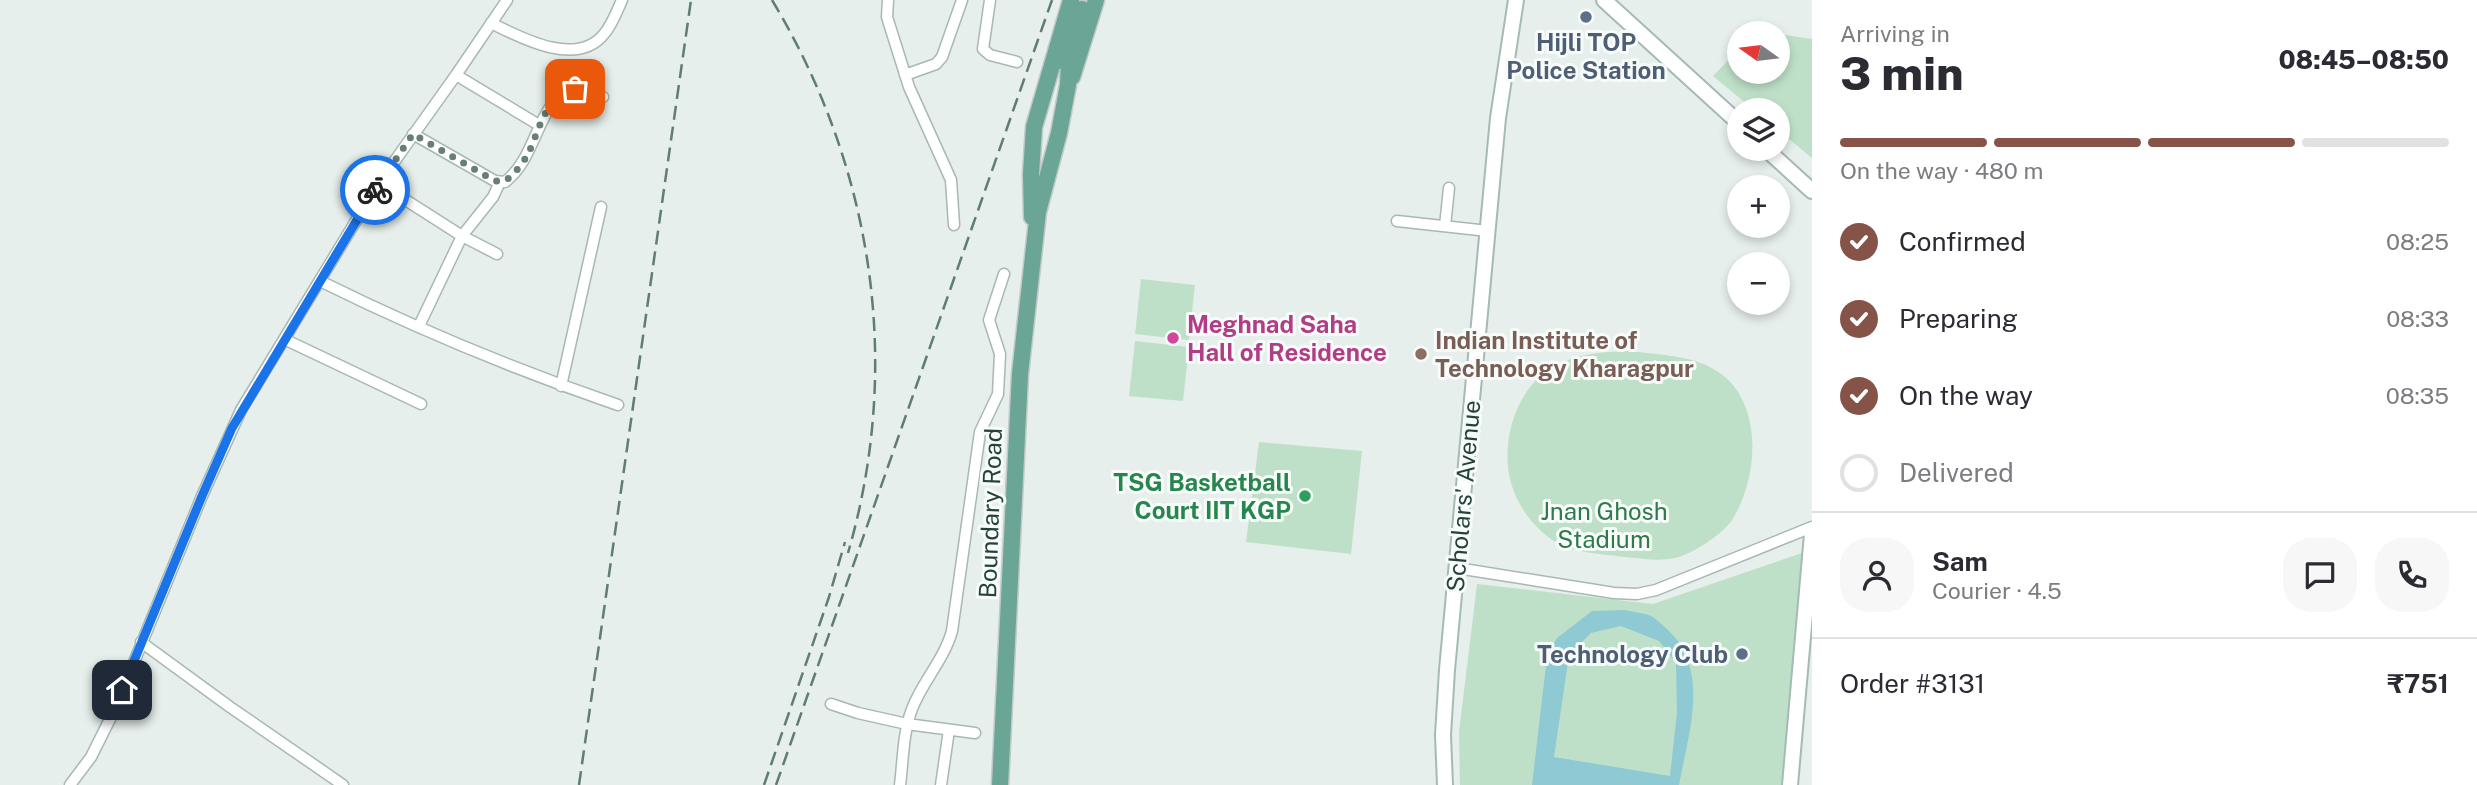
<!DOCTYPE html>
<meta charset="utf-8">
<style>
:root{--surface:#fff;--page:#f7f7f7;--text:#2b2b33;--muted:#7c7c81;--line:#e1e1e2;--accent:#855347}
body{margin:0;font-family:"Public Sans",sans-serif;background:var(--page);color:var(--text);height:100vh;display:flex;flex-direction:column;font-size:26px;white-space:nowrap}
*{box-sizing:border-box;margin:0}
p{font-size:23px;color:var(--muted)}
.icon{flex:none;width:38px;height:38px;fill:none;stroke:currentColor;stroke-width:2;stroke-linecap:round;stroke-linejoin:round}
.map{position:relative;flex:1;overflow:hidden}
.side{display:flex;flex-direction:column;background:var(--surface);width:665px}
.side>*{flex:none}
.needle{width:46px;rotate:284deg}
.tools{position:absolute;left:1727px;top:21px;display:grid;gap:14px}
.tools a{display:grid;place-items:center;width:63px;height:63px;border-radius:50%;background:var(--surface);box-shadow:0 4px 10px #0003;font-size:35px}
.pin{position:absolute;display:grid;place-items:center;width:60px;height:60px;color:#fff;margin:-30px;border-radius:14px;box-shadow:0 4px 10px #0006}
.courier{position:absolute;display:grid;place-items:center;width:70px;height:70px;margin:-35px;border:5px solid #1a73e8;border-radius:50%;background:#fff;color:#222;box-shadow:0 2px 9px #0007}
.summary em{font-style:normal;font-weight:800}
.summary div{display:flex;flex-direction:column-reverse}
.summary{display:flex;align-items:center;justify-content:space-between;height:119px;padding:0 28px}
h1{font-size:46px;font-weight:800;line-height:52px}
.bar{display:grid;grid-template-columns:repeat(4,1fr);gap:10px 7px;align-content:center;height:84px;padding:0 28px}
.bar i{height:9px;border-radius:5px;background:var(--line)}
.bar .active{background:var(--accent)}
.bar p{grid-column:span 4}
.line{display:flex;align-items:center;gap:18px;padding:0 28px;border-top:2px solid var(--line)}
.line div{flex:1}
.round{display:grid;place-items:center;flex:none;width:74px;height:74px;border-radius:28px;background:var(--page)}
ol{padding:0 28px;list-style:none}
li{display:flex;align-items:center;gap:21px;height:77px}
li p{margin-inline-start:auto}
li .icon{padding:7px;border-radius:50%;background:var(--accent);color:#fff;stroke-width:4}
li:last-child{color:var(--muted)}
li i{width:38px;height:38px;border:4px solid var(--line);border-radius:50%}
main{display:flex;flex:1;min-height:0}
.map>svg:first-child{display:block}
.green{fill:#bfe0c8}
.water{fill:#8ec9d4;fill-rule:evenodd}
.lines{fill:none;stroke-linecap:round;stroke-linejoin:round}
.street-casing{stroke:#a8b8b2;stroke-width:13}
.secondary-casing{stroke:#a4bbb3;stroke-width:18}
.primary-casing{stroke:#c2cac8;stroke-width:19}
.street{stroke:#fff;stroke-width:10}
.secondary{stroke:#fff;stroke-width:14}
.primary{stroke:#6aa596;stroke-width:16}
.rail{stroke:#5f7d75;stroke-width:2.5;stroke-dasharray:14 7;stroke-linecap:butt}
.done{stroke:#687f78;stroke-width:7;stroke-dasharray:0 12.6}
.route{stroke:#1a73e8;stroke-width:9}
.service-dot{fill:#5c6f8a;stroke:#f7fbf9;stroke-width:2.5}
.hotel-dot{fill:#d1479c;stroke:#f7fbf9;stroke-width:2.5}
.education-dot{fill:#8d6e63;stroke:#f7fbf9;stroke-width:2.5}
.leisure-dot{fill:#2e9e5b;stroke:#f7fbf9;stroke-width:2.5}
.labels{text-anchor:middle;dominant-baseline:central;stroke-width:6;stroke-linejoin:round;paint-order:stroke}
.service-label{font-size:24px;font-weight:bold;fill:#4e5e75;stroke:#f7fbf9}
.hotel-label{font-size:24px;font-weight:bold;fill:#b23c85;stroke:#f7fbf9;text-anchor:start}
.education-label{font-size:24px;font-weight:bold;fill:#785e54;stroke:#f7fbf9;text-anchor:start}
.leisure-label{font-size:24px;font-weight:bold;fill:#27864d;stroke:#f7fbf9;text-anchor:end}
.street-label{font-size:24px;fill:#24423a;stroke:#f7fbf9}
.park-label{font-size:24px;fill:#2d7a4b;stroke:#f7fbf9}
</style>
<main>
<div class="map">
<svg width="1812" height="785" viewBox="0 0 1812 785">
<rect width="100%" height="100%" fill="#e6efeb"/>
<path class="green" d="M1778,34L1812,39V158L1778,130V110H1754L1713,76L1739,49L1740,72H1778Z
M1141,279L1195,285L1189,340L1135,334Z
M1135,341L1189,347L1183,401L1129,396Z
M1630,351C1658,355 1693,355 1717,371C1764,401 1759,478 1732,520C1723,534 1691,555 1675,558C1657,562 1636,558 1617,556C1598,554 1566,551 1551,539C1534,527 1520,509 1513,489C1498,448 1514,389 1553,367C1578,353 1602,352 1630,351Z
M1259,442L1362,451L1351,554L1246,542Z
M1802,553L1784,785H1460L1459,732L1477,584L1653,604Z"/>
<path class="water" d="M1625,610C1633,612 1644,613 1651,616C1657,619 1663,626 1668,630C1711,670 1688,735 1679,785H1532L1547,657L1557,638L1592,611ZM1621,626L1659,641L1676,663L1677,712L1670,776L1554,757L1569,655L1591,633Z"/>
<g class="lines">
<defs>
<path id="street" d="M888,0L887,17L909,87L951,180L954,225
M990,0L983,49L990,55L1017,62
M491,23C521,38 577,68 604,34C612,25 617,11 622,0
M456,75L539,125
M905,75L936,64L942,57L962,0
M413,134L495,181L505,182C535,158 535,117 563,92L575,89L603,97
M379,183L462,236L497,254
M1397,221L1488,231
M1445,226L1449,188
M320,281C417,329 516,370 618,405
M419,326L462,236L493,197L500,182
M286,340L421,404
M561,386L601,207
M1457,568L1614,593L1637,594L1656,590L1812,527
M141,642L230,707L343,785
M831,704L858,713L907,724L975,733
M70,785L91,757L114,711L202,496L241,410L379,183L456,75L507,0
M900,785C903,761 903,732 912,709C922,682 944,660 952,631L980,432L998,394L1000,354L989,320L1004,274
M941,785L949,730"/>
<path id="secondary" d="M1604,0L1740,124
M1766,149L1812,191
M1445,785L1443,735L1447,670L1498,118L1516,0
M1790,785L1812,534"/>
<path id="primary" d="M1059,61L1065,55L1082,9
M1072,77L1096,0
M1032,217L1031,174L1034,127L1071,0
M1000,785L1020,374L1038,212L1059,133L1068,85L1069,63L1065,55"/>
</defs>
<use href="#street" class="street-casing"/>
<use href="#secondary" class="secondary-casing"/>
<use href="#primary" class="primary-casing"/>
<use href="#street" class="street"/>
<use href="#secondary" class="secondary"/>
<use href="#primary" class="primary"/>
<path class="rail" d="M772,0C873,168 903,364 848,553
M579,785L691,0
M764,785L829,597L845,542
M776,785L1052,0"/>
</g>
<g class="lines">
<path class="done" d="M375,190L413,134L495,181H505C514,175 524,162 529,152C538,133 548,89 575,89"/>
<path class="route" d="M122,690L202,496L232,428L375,190"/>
</g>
<g class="service-dot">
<circle cx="1586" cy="17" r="7"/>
<circle cx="1742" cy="654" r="7"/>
</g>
<circle class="hotel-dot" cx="1173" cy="338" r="7"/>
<circle class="education-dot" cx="1421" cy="354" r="7"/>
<circle class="leisure-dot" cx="1305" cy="496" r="7"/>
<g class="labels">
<g class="service-label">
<text x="1586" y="42">Hijli TOP<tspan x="1586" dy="28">Police Station</tspan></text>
<text x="1728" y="654" text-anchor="end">Technology Club</text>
</g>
<g class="hotel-label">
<text x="1187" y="324">Meghnad Saha<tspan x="1187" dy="28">Hall of Residence</tspan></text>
</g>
<g class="education-label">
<text x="1435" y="340">Indian Institute of<tspan x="1435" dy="28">Technology Kharagpur</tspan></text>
</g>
<g class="leisure-label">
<text x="1291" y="482">TSG Basketball<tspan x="1291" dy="28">Court IIT KGP</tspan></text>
</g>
<g class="street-label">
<text transform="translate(1463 496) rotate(-85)">Scholars' Avenue</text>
<text transform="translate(990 513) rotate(-88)">Boundary Road</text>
</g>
<g class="park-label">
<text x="1604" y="511">Jnan Ghosh<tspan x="1604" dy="28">Stadium</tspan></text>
</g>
</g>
</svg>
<div class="tools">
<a><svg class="needle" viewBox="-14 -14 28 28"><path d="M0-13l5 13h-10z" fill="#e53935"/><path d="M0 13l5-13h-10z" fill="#7c7c81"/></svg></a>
<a><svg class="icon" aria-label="layers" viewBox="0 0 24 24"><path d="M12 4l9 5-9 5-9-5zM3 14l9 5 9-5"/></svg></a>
<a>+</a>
<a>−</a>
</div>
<div class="pin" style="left:575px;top:89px;background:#ea580c"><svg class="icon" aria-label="bag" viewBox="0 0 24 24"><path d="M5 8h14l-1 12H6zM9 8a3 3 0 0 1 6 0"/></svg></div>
<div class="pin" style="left:122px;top:690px;background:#1f2937"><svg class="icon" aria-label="home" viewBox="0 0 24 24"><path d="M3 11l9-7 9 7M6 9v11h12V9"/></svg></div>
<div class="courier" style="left:375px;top:190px"><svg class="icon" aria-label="bike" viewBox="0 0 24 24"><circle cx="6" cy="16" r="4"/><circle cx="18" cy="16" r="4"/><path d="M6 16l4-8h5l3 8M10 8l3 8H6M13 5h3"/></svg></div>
</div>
<section class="side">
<div class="summary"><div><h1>3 min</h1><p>Arriving in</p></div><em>08:45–08:50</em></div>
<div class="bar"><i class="active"></i><i class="active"></i><i class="active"></i><i></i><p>On the way · 480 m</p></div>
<ol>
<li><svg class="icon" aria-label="check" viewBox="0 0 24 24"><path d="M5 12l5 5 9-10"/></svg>Confirmed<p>08:25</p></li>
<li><svg class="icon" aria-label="check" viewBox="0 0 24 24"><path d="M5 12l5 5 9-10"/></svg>Preparing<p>08:33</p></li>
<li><svg class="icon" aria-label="check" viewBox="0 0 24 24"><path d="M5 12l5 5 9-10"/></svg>On the way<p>08:35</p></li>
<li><i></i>Delivered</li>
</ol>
<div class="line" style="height:126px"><a class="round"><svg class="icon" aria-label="person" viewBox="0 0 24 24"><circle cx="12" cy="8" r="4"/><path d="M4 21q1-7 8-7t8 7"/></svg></a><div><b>Sam</b><p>Courier · 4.5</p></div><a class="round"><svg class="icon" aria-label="chat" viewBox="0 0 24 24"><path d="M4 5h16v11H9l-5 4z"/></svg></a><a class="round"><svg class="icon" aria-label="phone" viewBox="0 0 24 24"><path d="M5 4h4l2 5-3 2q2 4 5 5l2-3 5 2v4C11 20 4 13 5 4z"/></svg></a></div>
<div class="line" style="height:91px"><div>Order #3131</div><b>₹751</b></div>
</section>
</main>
